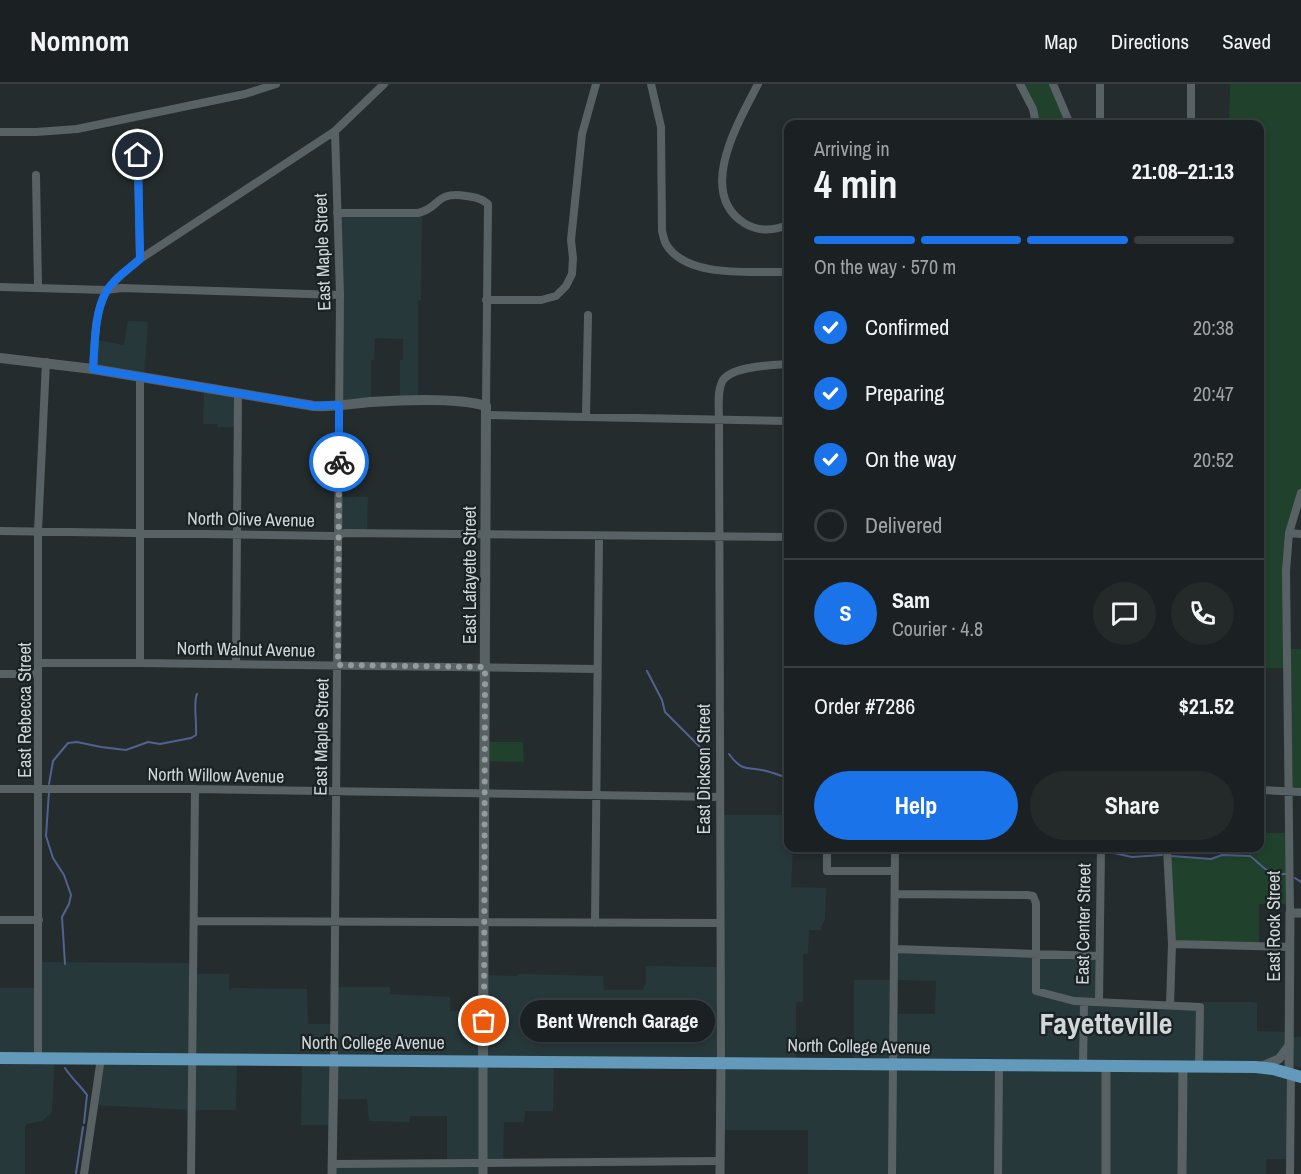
<!DOCTYPE html>
<meta charset="utf-8">
<style>
:root{--surface:#1b2122;--page:#24292a;--text:#f1f3f6;--muted:#a0a3a5;--line:#393e40;--accent:#1a73e8}
body{margin:0;font-family:"Archivo Narrow",sans-serif;background:var(--page);color:var(--text);height:100vh;display:flex;flex-direction:column;font-size:22px;white-space:nowrap}
*{box-sizing:border-box;margin:0}
p{font-size:20px;color:var(--muted)}
.icon{flex:none;width:33px;height:33px;fill:none;stroke:currentColor;stroke-width:2;stroke-linecap:round;stroke-linejoin:round}
.map{position:relative;flex:1;overflow:hidden}
.details{position:absolute;left:784px;top:36px;width:480px;height:732px;display:flex;flex-direction:column;background:var(--surface);border-radius:12px;box-shadow:0 3px 9px #0003,0 0 0 2px var(--line)}
.details>*{flex:none}
.pin{position:absolute;display:grid;place-items:center;width:51px;height:51px;color:#fff;margin:-26px;border:3px solid #fff;border-radius:50%;box-shadow:0 2px 6px #0007}
.courier{position:absolute;display:grid;place-items:center;width:60px;height:60px;margin:-30px;border:4px solid #1a73e8;border-radius:50%;background:#fff;color:#222;box-shadow:0 2px 8px #0007}
.bubble{position:absolute;height:42px;border-radius:21px;background:var(--surface);box-shadow:0 3px 9px #0003,0 0 0 2px var(--line);font-size:20px;font-weight:700;line-height:42px;text-align:center}
.summary em{font-style:normal;font-weight:700}
.summary div{display:flex;flex-direction:column-reverse}
.summary{display:flex;align-items:center;justify-content:space-between;height:102px;padding:0 30px}
h1{font-size:39px;font-weight:700;line-height:45px}
.bar{display:grid;grid-template-columns:repeat(4,1fr);gap:9px 6px;align-content:center;height:72px;padding:0 30px}
.bar i{height:8px;border-radius:4px;background:var(--line)}
.bar .on{background:var(--accent)}
.bar p{grid-column:span 4}
.line{display:flex;align-items:center;gap:15px;padding:0 30px;border-top:2px solid var(--line)}
.line div{flex:1}
.round{display:grid;place-items:center;flex:none;width:63px;height:63px;border-radius:32px;background:var(--page)}
ol{padding:0 30px;list-style:none}
li{display:flex;align-items:center;gap:18px;height:66px}
li p{margin-inline-start:auto}
li .icon{padding:6px;border-radius:50%;background:var(--accent);color:#fff;stroke-width:4}
li:last-child{color:var(--muted)}
li i{width:33px;height:33px;border:3px solid var(--line);border-radius:50%}
.primary-button{display:flex;gap:12px;margin-top:auto;padding:12px 30px}
.primary-button a{flex:1;height:69px;border-radius:36px;background:var(--accent);color:#fff;font-size:24px;font-weight:700;line-height:69px;text-align:center}
.primary-button a+a{background:var(--page);color:var(--text)}
header{display:flex;align-items:center;gap:36px;box-sizing:border-box;height:84px;padding:0 30px;background:var(--surface);border-bottom:2px solid var(--line)}
header strong{font-size:28px}
nav{display:flex;gap:33px;margin-inline-start:auto;font-size:21px}
.map>svg:first-child{display:block}
.built{fill:#27383b;fill-rule:evenodd}
.green{fill:#20412c}
.lines{fill:none;stroke-linecap:round;stroke-linejoin:round}
.stream{stroke:#52628e;stroke-width:2}
.minor{stroke:#586264;stroke-width:8}
.tertiary{stroke:#586264;stroke-width:9}
.secondary{stroke:#586264;stroke-width:10}
.primary{stroke:#6399ba;stroke-width:12}
.done{stroke:#949b9c;stroke-width:6;stroke-dasharray:0 10.8}
.route{stroke:#1a73e8;stroke-width:8}
.labels{text-anchor:middle;dominant-baseline:central;stroke-width:4.5;stroke-linejoin:round;paint-order:stroke}
.street-label{font-size:18px;fill:#d1d7d8;stroke:#1a2224}
.town-label{font-size:30px;font-weight:bold;fill:#d1d7d8;stroke:#1a2224}
</style>
<header>
<strong>Nomnom</strong>
<nav><a>Map</a><a>Directions</a><a>Saved</a></nav>
</header>
<div class="map">
<svg width="1301" height="1090" viewBox="0 0 1301 1090">
<rect width="100%" height="100%" fill="#242c2e"/>
<path class="built" d="M422,128L421,216L418,217V317H400V276H403V255L375,254L374,276H371V318L339,321L337,129Z
M128,237L148,238L144,294L93,285L96,256L124,261Z
M204,304L238,310V343H218L217,340H203Z
M339,413H368L367,449L339,450Z
M720,731H789V764H793L791,803L826,804L825,836L822,841L821,846H809L808,870H803V918H796V979L854,980V896H894L895,865L1099,872V918L1198,923L1203,918H1253L1257,919V947L1290,948L1291,953H1301V983L1289,982L1290,960L1273,979L1291,989L1290,1075H1266V1090H808V1046H720V978H554L553,1027H525L524,1038H504L503,1079H483V1090H332L333,1080L447,1079V1032H410L409,1038L369,1037L367,1015H334L333,1041H301L302,976L237,975L236,1026H192L94,1021L101,974H55L52,1028L42,1037L27,1040L25,1043V1090H0V904H38V878L194,879V890H229V907H231V904L307,905L308,940H334L335,903H390V910L450,913V927H484V891L518,892V890L603,892L604,906H643L644,901H646V882L721,883ZM894,896L936,897L935,930H894Z"/>
<path class="green" d="M1020,0H1053L1070,40H1036Z
M1230,0H1301V409L1289,449L1286,565H1301V708L1290,707L1286,584H1260V170L1264,131L1260,130V40H1229Z
M485,658H523L524,678L485,677Z
M1260,749H1290V820H1259V862L1172,860L1168,771L1211,775L1222,771L1249,772L1250,764H1260Z"/>
<g class="lines">
<path class="stream" d="M647,587L662,616L665,628L700,663L711,668
M729,670C743,689 747,682 766,687C774,689 781,692 789,694
M49,700L53,677L68,659L77,658L101,663L126,666L148,658L160,660L191,654L196,651C197,639 193,618 197,610
M49,707L46,752L53,774L64,791L71,811L69,820L62,833L65,880
M1021,764L1032,767L1048,764
M1105,767L1132,773L1162,771
M1172,772L1211,775L1222,771L1250,772C1265,783 1265,791 1286,790
M1295,794L1301,798
M65,984C72,995 80,1001 87,1011L84,1039
M76,1089L83,1043"/>
<path class="minor" d="M651,0L661,43L662,147C663,151 664,156 666,160C686,195 754,187 789,188
M758,0C739,37 696,108 744,139C758,148 775,147 789,140
M1020,0L1033,25L1036,40
M1053,0L1070,40
M1191,0V40
M1100,40V0
M0,48H36L77,45L245,10L276,0
M137,48L140,175
M36,91L38,203
M337,129H418C441,124 434,107 466,112C474,113 481,114 488,120L486,322
M0,203L107,206L121,204L340,211
M486,216H541L556,212L566,202L572,190L573,174L571,156L582,50L596,0
M93,285C95,260 94,230 106,208C114,195 129,185 140,175L335,47L384,0
M140,294V579
M486,331L789,337
M586,333L588,231
M0,447L335,452L345,449L789,453
M1289,449L1301,450
M38,579H140L597,585
M236,580L238,310
M0,590H38
M0,705H195L720,713
M1260,706L1301,708
M827,764V787H895
M1167,764L1172,860L1170,921
M895,810L1027,811L1033,812L1036,819V907L1074,917L1200,923L1199,983
M1290,829L1286,487L1289,449L1301,409
M0,836H39
M194,837L720,839
M595,839L599,452
M1172,860L1290,863
M895,865L1099,872
M1099,918L1101,764
M38,974V447L46,278
M334,976L340,211L335,47
M721,978L719,336C719,325 717,308 722,298C729,282 773,281 789,280
M1083,982L1084,918
M333,1080L720,1077
M84,1090L101,974
M191,1090L195,705
M892,1090L895,764
M998,1090L999,981
M1290,1090L1291,989"/>
<path class="tertiary" d="M1262,982L1279,975L1288,963
M1289,988L1290,829H1301
M332,1090L334,976
M483,1090V977
M720,1090L721,978
M1106,1090V982
M1182,1090L1183,983"/>
<path class="secondary" d="M0,274L93,285L314,322C333,323 351,320 370,318C401,316 457,313 486,322L483,977"/>
<path class="primary" d="M0,974L1256,983L1273,985L1301,993"/>
</g>
<g class="lines">
<path class="done" d="M339,378L338,581L485,583L484,937"/>
<path class="route" d="M138,71L140,175C129,185 114,194 106,208C94,230 95,260 93,285L314,322L339,321V378"/>
</g>
<g class="labels">
<g class="street-label">
<text transform="translate(322 168) rotate(-92)">East Maple Street</text>
<text transform="translate(251 435) rotate(1)">North Olive Avenue</text>
<text transform="translate(469 491) rotate(-90)">East Lafayette Street</text>
<text transform="translate(246 565) rotate(1)">North Walnut Avenue</text>
<text transform="translate(24 626) rotate(-90)">East Rebecca Street</text>
<text transform="translate(321 653) rotate(-89)">East Maple Street</text>
<text transform="translate(703 685) rotate(-90)">East Dickson Street</text>
<text transform="translate(216 691) rotate(1)">North Willow Avenue</text>
<text transform="translate(1083 840) rotate(-89)">East Center Street</text>
<text transform="translate(1273 842) rotate(-90)">East Rock Street</text>
<text x="373" y="958">North College Avenue</text>
<text transform="translate(859 962) rotate(1)">North College Avenue</text>
</g>
<g class="town-label">
<text x="1106" y="939">Fayetteville</text>
</g>
</g>
</svg>
<div class="pin" style="left:484px;top:937px;background:#ea580c"><svg class="icon" aria-label="bag" viewBox="0 0 24 24"><path d="M5 8h14l-1 12H6zM9 8a3 3 0 0 1 6 0"/></svg></div>
<div class="pin" style="left:138px;top:71px;background:#1f2937"><svg class="icon" aria-label="home" viewBox="0 0 24 24"><path d="M3 11l9-7 9 7M6 9v11h12V9"/></svg></div>
<div class="courier" style="left:339px;top:378px"><svg class="icon" aria-label="bike" viewBox="0 0 24 24"><circle cx="6" cy="16" r="4"/><circle cx="18" cy="16" r="4"/><path d="M6 16l4-8h5l3 8M10 8l3 8H6M13 5h3"/></svg></div>
<div class="bubble" style="left:520px;top:916px;width:195px">Bent Wrench Garage</div>
<section class="details">
<div class="summary"><div><h1>4 min</h1><p>Arriving in</p></div><em>21:08–21:13</em></div>
<div class="bar"><i class="on"></i><i class="on"></i><i class="on"></i><i></i><p>On the way · 570 m</p></div>
<ol>
<li><svg class="icon" aria-label="check" viewBox="0 0 24 24"><path d="M5 12l5 5 9-10"/></svg>Confirmed<p>20:38</p></li>
<li><svg class="icon" aria-label="check" viewBox="0 0 24 24"><path d="M5 12l5 5 9-10"/></svg>Preparing<p>20:47</p></li>
<li><svg class="icon" aria-label="check" viewBox="0 0 24 24"><path d="M5 12l5 5 9-10"/></svg>On the way<p>20:52</p></li>
<li><i></i>Delivered</li>
</ol>
<div class="line" style="height:108px"><b class="round" style="background:var(--accent);color:#fff">S</b><div><b>Sam</b><p>Courier · 4.8</p></div><a class="round"><svg class="icon" aria-label="chat" viewBox="0 0 24 24"><path d="M4 5h16v11H9l-5 4z"/></svg></a><a class="round"><svg class="icon" aria-label="phone" viewBox="0 0 24 24"><path d="M5 4h4l2 5-3 2q2 4 5 5l2-3 5 2v4C11 20 4 13 5 4z"/></svg></a></div>
<div class="line" style="height:78px"><div>Order #7286</div><b>$21.52</b></div>
<div class="primary-button"><a>Help</a><a>Share</a></div>
</section>
</div>
